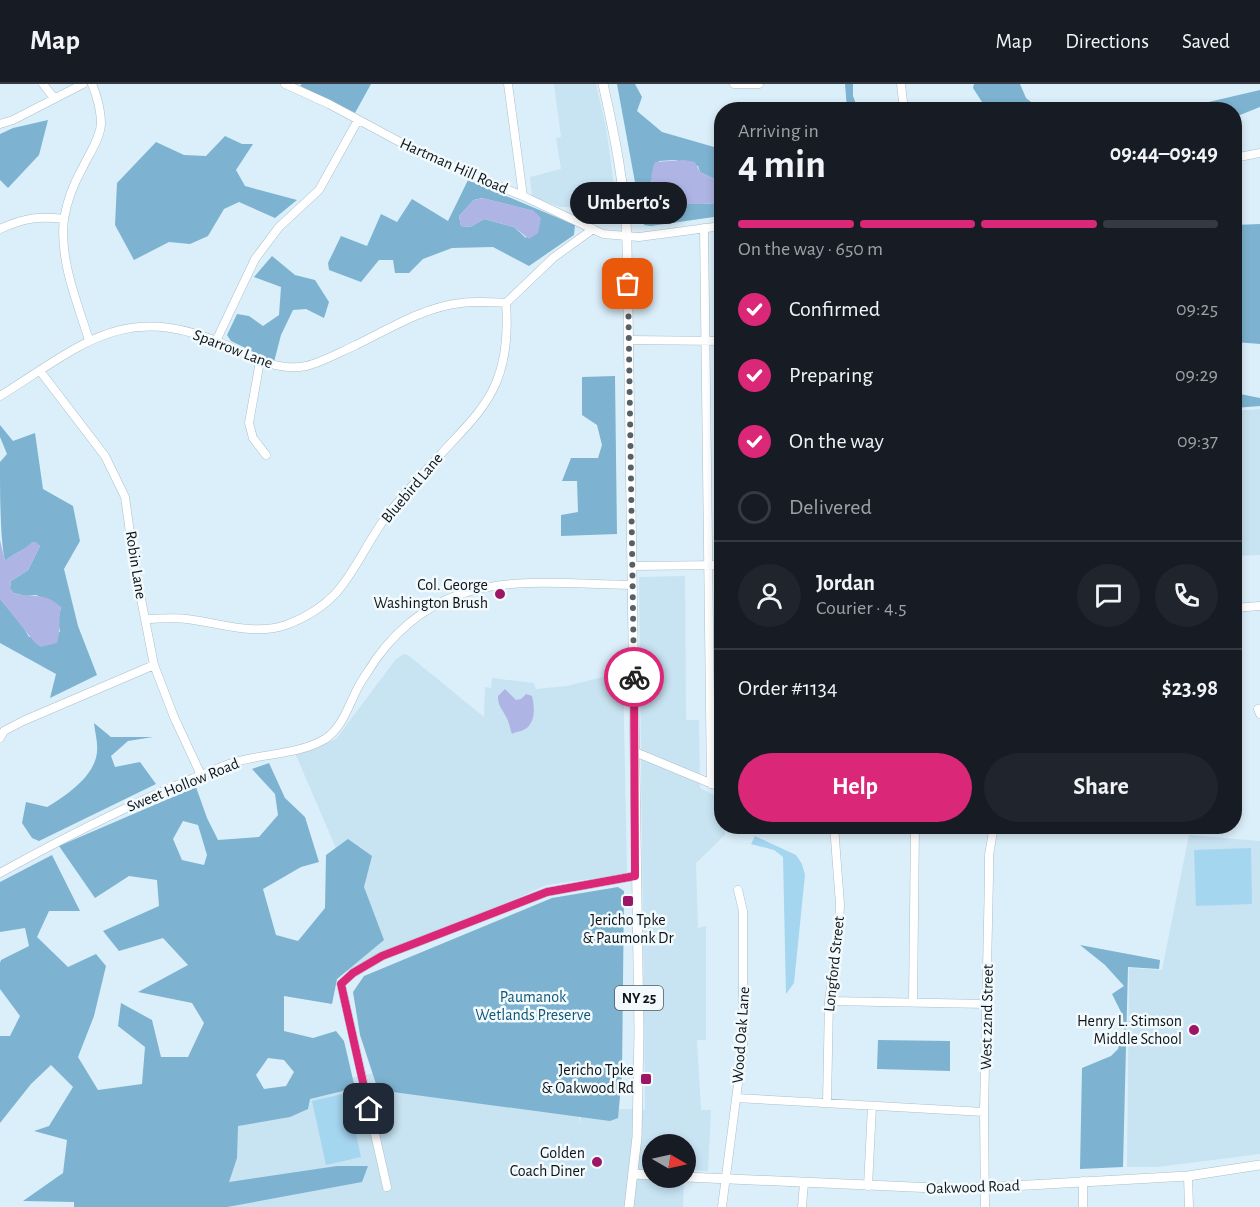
<!DOCTYPE html>
<meta charset="utf-8">
<style>
:root{--surface:#171b24;--page:#20242c;--text:#f1f3f6;--muted:#9ea1a6;--line:#363941;--accent:#db2777}
body{margin:0;font-family:"Alegreya Sans",sans-serif;background:var(--page);color:var(--text);height:100vh;display:flex;flex-direction:column;font-size:22px;white-space:nowrap}
*{box-sizing:border-box;margin:0}
p{font-size:20px;color:var(--muted)}
.icon{flex:none;width:33px;height:33px;fill:none;stroke:currentColor;stroke-width:2;stroke-linecap:round;stroke-linejoin:round}
.map{position:relative;flex:1;overflow:hidden}
.side{position:absolute;left:714px;top:18px;width:528px;height:732px;display:flex;flex-direction:column;background:var(--surface);border-radius:24px;box-shadow:0 3px 9px #0003}
.side>*{flex:none}
.needle{width:39px;rotate:99deg}
.buttons{position:absolute;left:642px;top:1050px;display:grid;gap:12px}
.buttons a{display:grid;place-items:center;width:54px;height:54px;border-radius:50%;background:var(--surface);box-shadow:0 3px 9px #0003;font-size:30px}
.pin{position:absolute;display:grid;place-items:center;width:51px;height:51px;color:#fff;margin:-26px;border-radius:12px;box-shadow:0 3px 9px #0006}
.courier{position:absolute;display:grid;place-items:center;width:60px;height:60px;margin:-30px;border:4px solid #db2777;border-radius:50%;background:#fff;color:#222;box-shadow:0 2px 8px #0007}
.bubble{position:absolute;height:42px;border-radius:21px;background:var(--surface);box-shadow:0 3px 9px #0003;font-size:20px;font-weight:700;line-height:42px;text-align:center}
.overview em{font-style:normal;font-weight:700}
.overview div{display:flex;flex-direction:column-reverse}
.overview{display:flex;align-items:center;justify-content:space-between;height:102px;padding:0 24px}
h1{font-size:39px;font-weight:700;line-height:45px}
.bar{display:grid;grid-template-columns:repeat(4,1fr);gap:9px 6px;align-content:center;height:72px;padding:0 24px}
.bar i{height:8px;border-radius:4px;background:var(--line)}
.bar .active{background:var(--accent)}
.bar p{grid-column:span 4}
.line{display:flex;align-items:center;gap:15px;padding:0 24px;border-top:2px solid var(--line)}
.line div{flex:1}
.round{display:grid;place-items:center;flex:none;width:63px;height:63px;border-radius:32px;background:var(--page)}
ol{padding:0 24px;list-style:none}
li{display:flex;align-items:center;gap:18px;height:66px}
li p{margin-inline-start:auto}
li .icon{padding:6px;border-radius:50%;background:var(--accent);color:#fff;stroke-width:4}
li:last-child{color:var(--muted)}
li i{width:33px;height:33px;border:3px solid var(--line);border-radius:50%}
.cta{display:flex;gap:12px;margin-top:auto;padding:12px 24px}
.cta a{flex:1;height:69px;border-radius:36px;background:var(--accent);color:#fff;font-size:24px;font-weight:700;line-height:69px;text-align:center}
.cta a+a{background:var(--page);color:var(--text)}
header{display:flex;align-items:center;gap:36px;box-sizing:border-box;height:84px;padding:0 30px;background:var(--surface);border-bottom:2px solid var(--line)}
header strong{font-size:28px}
nav{display:flex;gap:33px;margin-inline-start:auto;font-size:21px}
.map>svg:first-child{display:block}
.built{fill:#c8e3f2}
.green{fill:#a5d6f0}
.forest{fill:#7db3d0;fill-rule:evenodd}
.water{fill:#aeb4e4}
.lines{fill:none;stroke-linecap:round;stroke-linejoin:round}
.minor-casing{stroke:#acbec8;stroke-width:9}
.major-casing{stroke:#acbec8;stroke-width:10}
.minor{stroke:#fff;stroke-width:8}
.major{stroke:#fff;stroke-width:9}
.done{stroke:#566167;stroke-width:6;stroke-dasharray:0 10.8}
.route{stroke:#db2777;stroke-width:8}
.poi-dot{fill:#9d1565;stroke:#f2fafe;stroke-width:2}
.labels{text-anchor:middle;dominant-baseline:central;stroke-width:5;stroke-linejoin:round;paint-order:stroke}
.shield{fill:#f2fafe;stroke:#52595d;stroke-width:1.5}
.shield-label{font-size:15px;font-weight:bold;fill:#0e1418}
.street-label{font-size:16px;fill:#0e1418;stroke:#f2fafe}
.poi-label{font-size:16px;fill:#0e1418;stroke:#f2fafe;text-anchor:end}
.park-label{font-size:16px;fill:#125774;stroke:#f2fafe}
</style>
<header>
<strong>Map</strong>
<nav><a>Map</a><a>Directions</a><a>Saved</a></nav>
</header>
<div class="map">
<svg width="1260" height="1123" viewBox="0 0 1260 1123">
<rect width="100%" height="100%" fill="#dbeffa"/>
<path class="built" d="M554,0H596L606,43L616,116L570,123H560L532,112L530,93L561,85L556,54L561,53Z
M1260,325V471L1235,472V327Z
M685,492L686,636H699L700,704L721,715L722,742L725,743V751L696,779L698,844L706,842V956H697L701,1026H711L708,1087L686,1086V1060H652V1094H684L683,1123H187L168,1035L374,989L579,1032V1041L582,1023L645,1026L639,493Z
M404,570L408,571L484,633L485,603L491,604L492,594L534,599L536,605L567,602L623,588L627,790L546,801L452,845L352,887L286,888L279,865L349,833L357,813L295,669L336,655L396,575Z
M1189,751L1260,757V1070L1157,1083H1127L1129,884L1162,886Z"/>
<path class="green" d="M755,752L796,771L802,780L805,791L794,899L786,910L783,773L774,766L751,760Z
M1251,764L1252,820L1196,822L1194,766Z
M347,1009L361,1073L326,1081L312,1017Z"/>
<path class="forest" d="M302,0H371L355,29L300,2Z
M617,0H635L642,13L637,27L662,48L721,65V98L700,88L698,82L675,76L659,77L651,98L653,113L668,122C684,116 704,122 721,118V132L651,142L644,141L641,131Z
M845,0H853V12L858,25H847Z
M974,0H1020L1026,14L1040,25H973L982,18L973,4Z
M1260,6V23L1235,33L1234,26L1191,25L1200,20Z
M48,36L39,71L8,104L0,96V50L13,44Z
M225,52L242,60H253L236,86L245,102L297,116L275,134L239,118L224,125L208,152L190,160L169,158L134,176L115,141L117,99L156,58L184,71L206,72Z
M468,96L575,141L574,151L529,182L493,163L452,164L423,175L409,189H395L393,176H379L361,198L329,186L328,179L341,152L367,162L381,130L397,138L412,115L448,137ZM482,114L534,127L526,154L514,143L484,135L470,143L461,142L459,132L474,116Z
M1260,140V260L1235,258V141Z
M272,172L295,191L315,196L329,218L324,234L306,225L293,226L281,251L274,278L231,257L227,251L237,230L249,232L263,242L279,231L281,203L254,193Z
M615,292L617,450L561,452V431L578,428L577,397H562L571,374H598L602,361L597,341L582,331V293Z
M1235,309L1260,314V322L1235,324Z
M0,341L13,357L35,349L43,405L73,422L80,457L64,485L78,542L97,591L50,614L56,590L0,559V515L22,541L29,553L60,548L58,537L61,523L36,511L26,512L13,509L10,504L11,497L28,486L40,462L33,458C24,467 14,469 5,477C0,457 0,403 0,378L7,370L0,353Z
M94,639L111,653H153L128,657L111,672L115,683L140,678L156,700L39,757L32,754L22,739L26,718L47,723C66,712 95,692 97,668C98,658 95,649 94,639Z
M269,679L285,714L305,733L319,778L301,783L263,805L276,851L298,857L325,824L326,771L348,755L372,772L364,803L384,856L337,895L332,920L284,912V947L313,954L336,947L344,957L355,1004L310,1015L308,1025L290,1033L238,1042L237,1074L229,1098L337,1082H368L362,1098L227,1123H74V1118L23,1117L63,1089L67,1056L34,1047L49,1042L73,1003L51,981L31,1000L0,1039V952H10L20,932L0,905V879L1,876L29,862L25,844L0,848V798L52,771L80,827H49L37,853L68,883L96,870L106,882L94,932L78,973L98,1006L142,1000L145,963L118,942L121,919L152,936L161,973H188L204,939L192,919L138,908L188,881L163,854L119,867L103,847L159,822L157,796L129,792L95,814L59,762L196,703L207,734L218,756L259,753L278,731L275,710L252,685ZM183,737L198,741L207,771L204,781L182,776L173,755ZM268,974L284,976L294,988L286,1002L264,1005L256,991Z
M618,803L624,807L622,991L618,1034L610,1037L378,1006L360,951L353,908L364,892L552,814Z
M1080,861L1160,876L1159,885L1128,883L1123,1083L1080,1085L1082,984L1111,972L1118,965L1124,944L1123,932L1112,910L1124,902L1105,881Z
M878,956L950,957V987L877,985Z"/>
<path class="water" d="M684,76L695,78L700,88L721,98V118L702,120L679,119L659,124L655,120C651,106 649,92 655,78Z
M483,114L534,127L541,134L538,149L529,155L514,143L484,135L470,143L461,142L459,132L474,116Z
M0,456L5,477C14,469 24,467 32,458H36L40,462L28,486L11,497L10,504L13,509C33,515 44,507 61,523C58,536 61,547 57,559L41,563L35,559L0,515Z
M505,605L516,616L521,615L526,610L532,612C535,624 536,642 521,647C518,648 514,648 512,650C510,645 509,636 505,631C501,623 498,622 498,612Z"/>
<g class="lines">
<defs>
<path id="minor" d="M43,0L54,14
M285,0L329,20L426,72L523,112L603,150L639,153L722,142
M508,0L523,112
M734,0H759
M901,0L904,26
M0,40L13,36L83,0
M1234,74L1260,69
M704,144L711,700
M0,145C24,134 38,132 64,135
M89,256C77,218 59,175 64,135C67,116 74,99 83,83C89,70 100,55 101,40C101,28 97,11 92,0
M629,256L722,257
M216,257L255,175L279,143L319,106L358,36
M260,277L249,339L253,354L266,371
M40,287L105,372L125,413L135,484L154,581L174,633L201,691
M0,312C85,259 125,216 228,262C252,273 279,288 306,282C323,278 340,268 356,261C389,245 424,223 461,219C476,217 491,218 506,219
M632,482L722,481
M1234,524L1260,522
M146,535C159,535 174,533 187,535C220,539 254,552 286,541C305,534 322,524 336,509C357,485 369,454 389,429C409,404 431,381 453,357C470,339 486,322 496,299C507,273 508,246 506,219L553,174L593,145
M1258,625L1260,630
M0,654L4,647L23,637L154,581
M635,668L722,704
M0,789C74,748 150,710 229,680C260,669 296,672 325,655C344,643 350,616 361,598C366,590 371,583 376,575C444,481 531,500 632,501
M829,917L987,920
M913,918L915,742
M736,1014L984,1028
M827,1019L829,917L839,844L840,820L834,742
M1188,1092L1189,1123
M1083,1097V1123
M868,1102L872,1022
M387,1103L341,900L353,889L382,872L547,808L635,792
M722,1123L743,961V827L738,806
M802,1123L804,1099
M985,1123L984,1028L989,792V771L994,742"/>
<path id="major" d="M603,0C615,53 626,107 627,161L639,947L637,1053L629,1123
M634,1090L652,1091
M686,1093L957,1105L1188,1092L1260,1081"/>
</defs>
<use href="#minor" class="minor-casing"/>
<use href="#major" class="major-casing"/>
<use href="#minor" class="minor"/>
<use href="#major" class="major"/>
</g>
<g class="lines">
<path class="done" d="M628,200L634,593"/>
<path class="route" d="M369,1025L341,900L353,889L382,872L547,808L635,792L634,593"/>
</g>
<g class="poi-dot">
<circle cx="500" cy="510" r="6"/>
<rect x="622" y="811" width="12" height="12" rx="3"/>
<circle cx="1194" cy="946" r="6"/>
<rect x="640" y="989" width="12" height="12" rx="3"/>
<circle cx="597" cy="1078" r="6"/>
</g>
<g class="labels">
<rect class="shield" x="615" y="902" width="48" height="24" rx="4.5"/>
<g class="shield-label">
<text x="639" y="914">NY 25</text>
</g>
<g class="street-label">
<text transform="translate(454 82) rotate(24)">Hartman Hill Road</text>
<text transform="translate(233 265) rotate(21)">Sparrow Lane</text>
<text transform="translate(412 404) rotate(-50)">Bluebird Lane</text>
<text transform="translate(136 481) rotate(81)">Robin Lane</text>
<text transform="translate(183 701) rotate(-22)">Sweet Hollow Road</text>
<text transform="translate(834 880) rotate(-84)">Longford Street</text>
<text transform="translate(987 933) rotate(-89)">West 22nd Street</text>
<text transform="translate(741 951) rotate(-86)">Wood Oak Lane</text>
<text transform="translate(973 1103) rotate(-2)">Oakwood Road</text>
</g>
<g class="poi-label">
<text x="488" y="501">Col. George<tspan x="488" dy="18">Washington Brush</tspan></text>
<text x="628" y="836" text-anchor="middle">Jericho Tpke<tspan x="628" dy="18">&amp; Paumonk Dr</tspan></text>
<text x="1182" y="937">Henry L. Stimson<tspan x="1182" dy="18">Middle School</tspan></text>
<text x="634" y="986">Jericho Tpke<tspan x="634" dy="18">&amp; Oakwood Rd</tspan></text>
<text x="585" y="1069">Golden<tspan x="585" dy="18">Coach Diner</tspan></text>
</g>
<g class="park-label">
<text x="533" y="913">Paumanok<tspan x="533" dy="18">Wetlands Preserve</tspan></text>
</g>
</g>
</svg>
<div class="buttons">
<a><svg class="needle" viewBox="-14 -14 28 28"><path d="M0-13l5 13h-10z" fill="#e53935"/><path d="M0 13l5-13h-10z" fill="#9ea1a6"/></svg></a>
</div>
<div class="pin" style="left:628px;top:200px;background:#ea580c"><svg class="icon" aria-label="bag" viewBox="0 0 24 24"><path d="M5 8h14l-1 12H6zM9 8a3 3 0 0 1 6 0"/></svg></div>
<div class="pin" style="left:369px;top:1025px;background:#1f2937"><svg class="icon" aria-label="home" viewBox="0 0 24 24"><path d="M3 11l9-7 9 7M6 9v11h12V9"/></svg></div>
<div class="courier" style="left:634px;top:593px"><svg class="icon" aria-label="bike" viewBox="0 0 24 24"><circle cx="6" cy="16" r="4"/><circle cx="18" cy="16" r="4"/><path d="M6 16l4-8h5l3 8M10 8l3 8H6M13 5h3"/></svg></div>
<div class="bubble" style="left:570px;top:98px;width:117px">Umberto's</div>
<section class="side">
<div class="overview"><div><h1>4 min</h1><p>Arriving in</p></div><em>09:44–09:49</em></div>
<div class="bar"><i class="active"></i><i class="active"></i><i class="active"></i><i></i><p>On the way · 650 m</p></div>
<ol>
<li><svg class="icon" aria-label="check" viewBox="0 0 24 24"><path d="M5 12l5 5 9-10"/></svg>Confirmed<p>09:25</p></li>
<li><svg class="icon" aria-label="check" viewBox="0 0 24 24"><path d="M5 12l5 5 9-10"/></svg>Preparing<p>09:29</p></li>
<li><svg class="icon" aria-label="check" viewBox="0 0 24 24"><path d="M5 12l5 5 9-10"/></svg>On the way<p>09:37</p></li>
<li><i></i>Delivered</li>
</ol>
<div class="line" style="height:108px"><a class="round"><svg class="icon" aria-label="person" viewBox="0 0 24 24"><circle cx="12" cy="8" r="4"/><path d="M4 21q1-7 8-7t8 7"/></svg></a><div><b>Jordan</b><p>Courier · 4.5</p></div><a class="round"><svg class="icon" aria-label="chat" viewBox="0 0 24 24"><path d="M4 5h16v11H9l-5 4z"/></svg></a><a class="round"><svg class="icon" aria-label="phone" viewBox="0 0 24 24"><path d="M5 4h4l2 5-3 2q2 4 5 5l2-3 5 2v4C11 20 4 13 5 4z"/></svg></a></div>
<div class="line" style="height:78px"><div>Order #1134</div><b>$23.98</b></div>
<div class="cta"><a>Help</a><a>Share</a></div>
</section>
</div>
